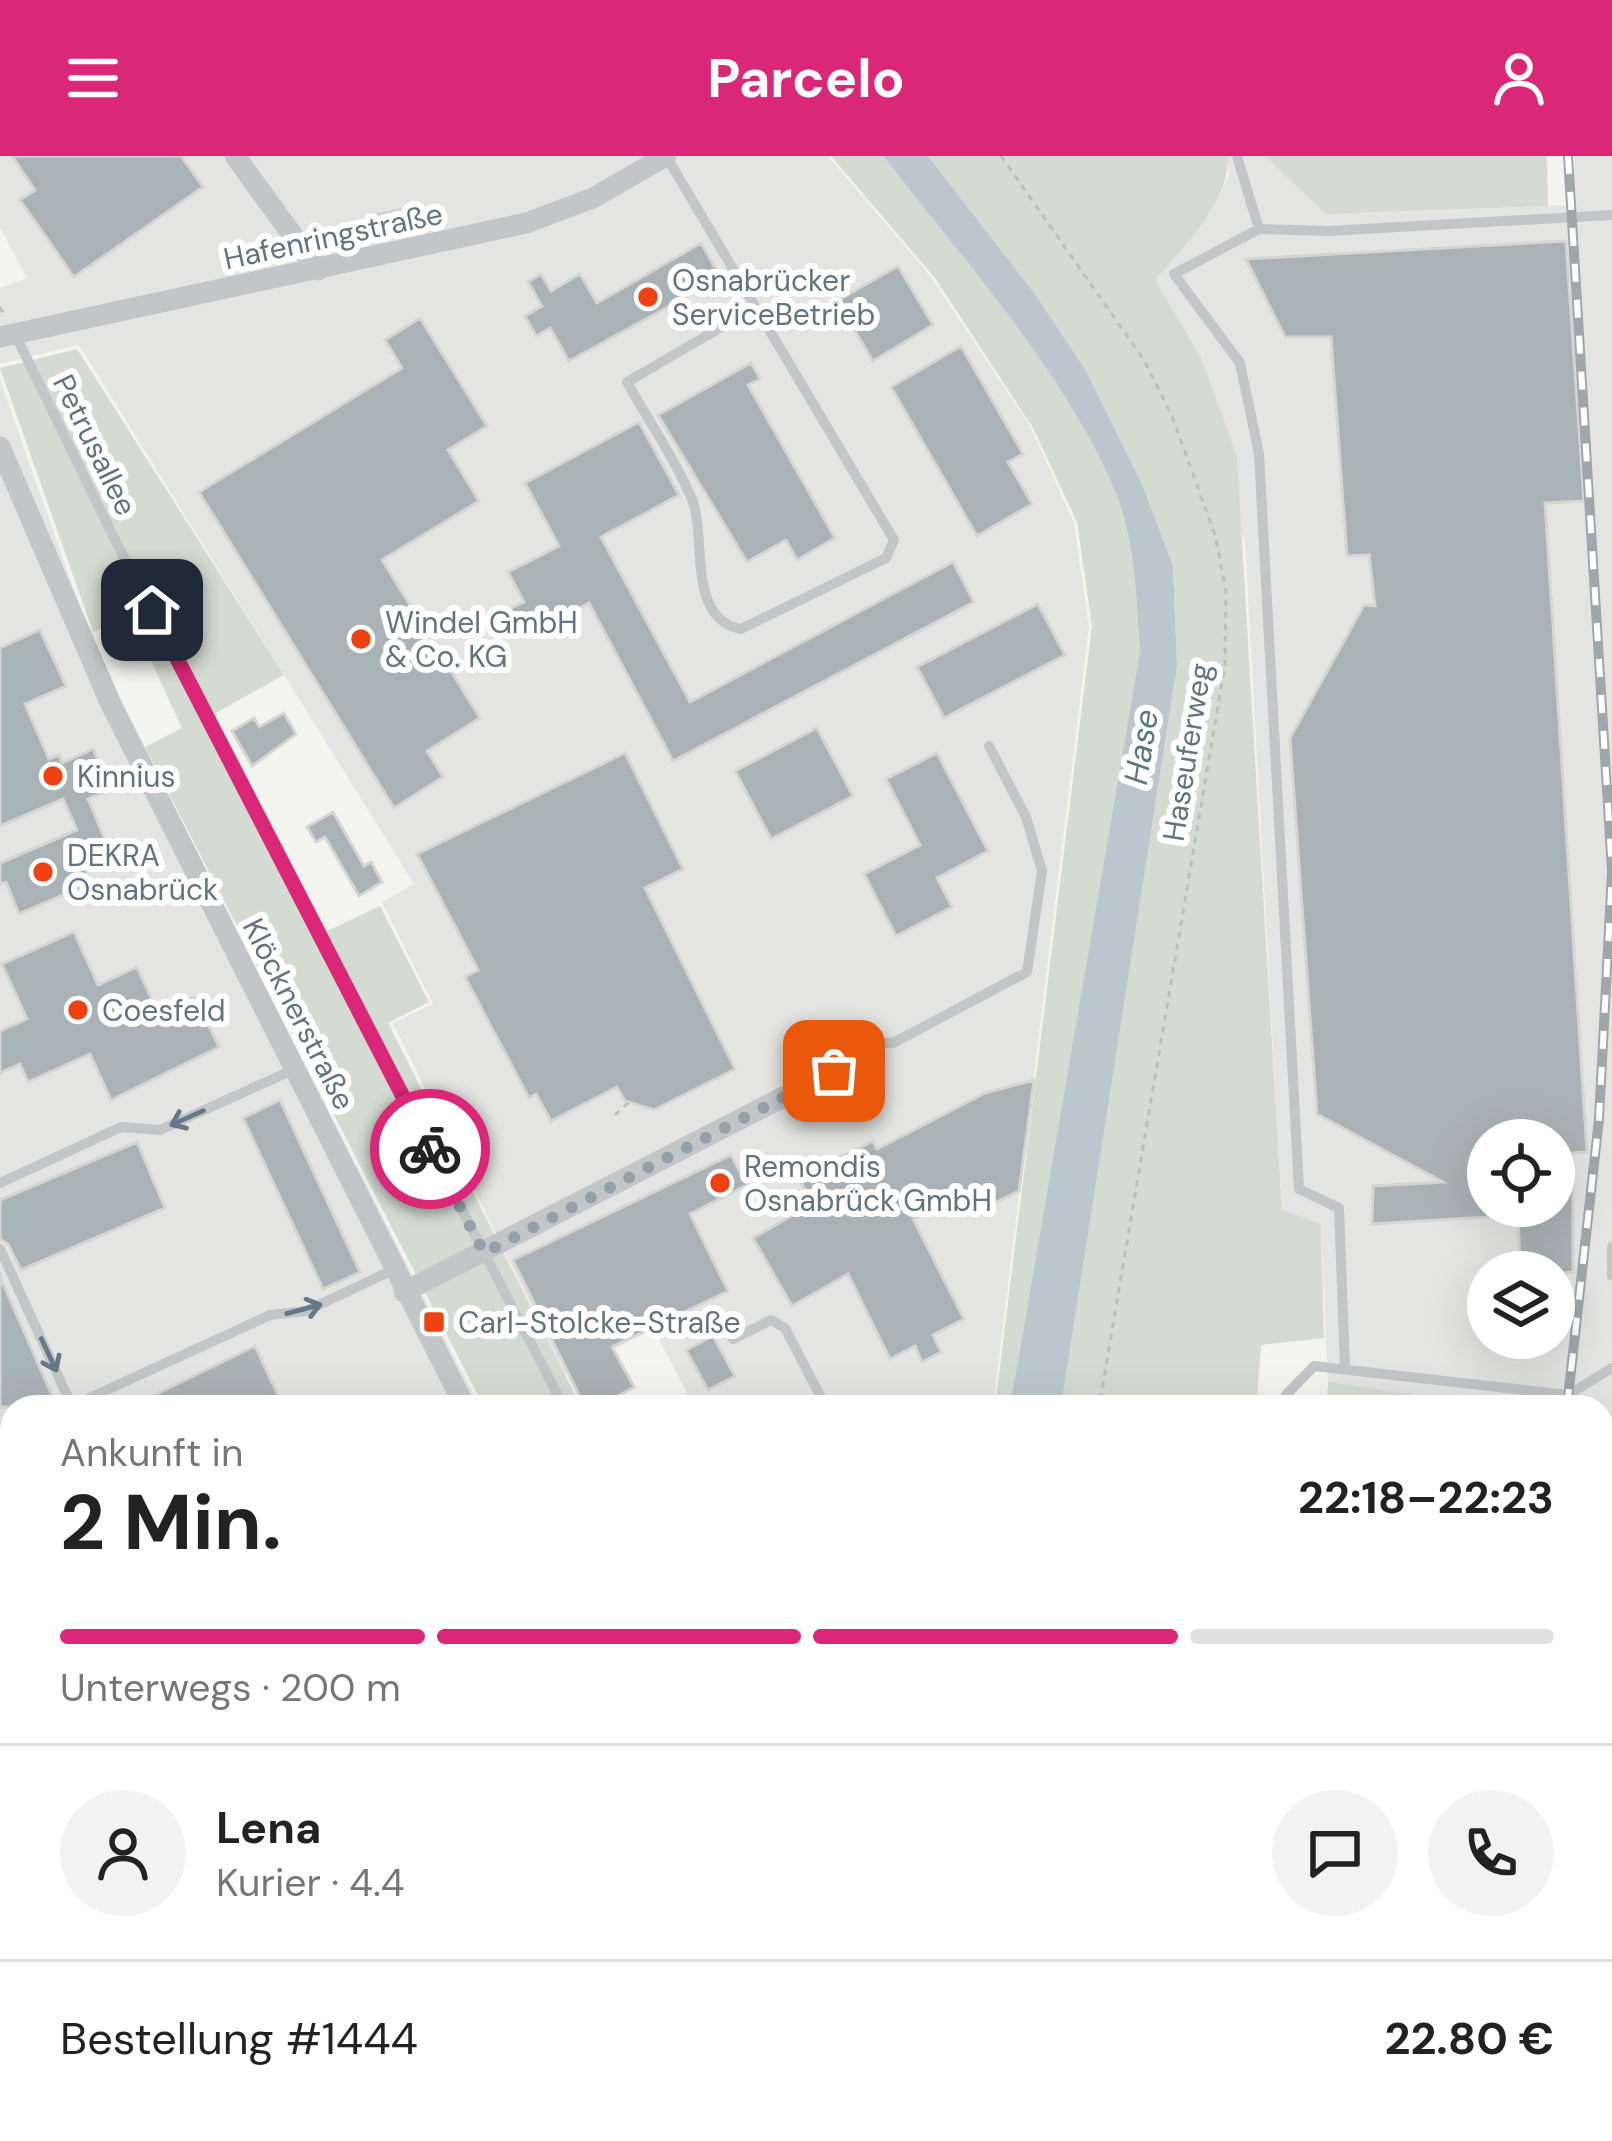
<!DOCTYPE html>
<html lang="de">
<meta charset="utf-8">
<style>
:root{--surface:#fff;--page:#f2f2f2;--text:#222;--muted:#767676;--line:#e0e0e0;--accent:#db2777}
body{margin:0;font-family:"DM Sans",sans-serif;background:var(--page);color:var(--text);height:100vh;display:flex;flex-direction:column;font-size:45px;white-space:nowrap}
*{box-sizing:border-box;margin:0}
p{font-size:39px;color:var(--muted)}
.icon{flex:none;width:66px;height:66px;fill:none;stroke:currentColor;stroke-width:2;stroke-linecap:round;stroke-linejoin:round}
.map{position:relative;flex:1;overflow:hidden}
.details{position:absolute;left:0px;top:1239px;width:1614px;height:747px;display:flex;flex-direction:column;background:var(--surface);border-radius:36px 36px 0 0;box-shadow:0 12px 48px #0002}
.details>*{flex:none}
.tools{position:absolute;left:1467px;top:963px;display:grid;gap:24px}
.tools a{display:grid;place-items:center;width:108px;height:108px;border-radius:50%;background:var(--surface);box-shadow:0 12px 48px #0002;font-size:60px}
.pin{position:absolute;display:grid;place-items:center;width:102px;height:102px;color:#fff;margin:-51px;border-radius:24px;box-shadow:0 6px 18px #0006}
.courier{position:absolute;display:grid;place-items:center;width:120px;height:120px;margin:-60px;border:9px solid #db2777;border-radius:50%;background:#fff;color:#222;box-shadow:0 3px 15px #0007}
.head em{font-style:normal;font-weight:700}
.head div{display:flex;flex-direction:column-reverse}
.head{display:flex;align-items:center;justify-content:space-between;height:204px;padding:0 60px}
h1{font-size:78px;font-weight:700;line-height:90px}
.bar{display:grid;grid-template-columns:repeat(4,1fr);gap:18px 12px;align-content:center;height:144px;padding:0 60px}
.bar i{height:15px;border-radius:9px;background:var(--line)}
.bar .on{background:var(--accent)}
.bar p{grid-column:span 4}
.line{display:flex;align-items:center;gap:30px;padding:0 60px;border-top:3px solid var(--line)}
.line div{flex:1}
.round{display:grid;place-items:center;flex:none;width:126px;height:126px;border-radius:63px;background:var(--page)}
header{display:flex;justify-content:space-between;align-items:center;height:156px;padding:0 60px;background:var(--accent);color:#fff;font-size:54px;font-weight:700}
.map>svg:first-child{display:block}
.built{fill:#e4e5e3;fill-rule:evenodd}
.green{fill:#d4dbd0}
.water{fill:#bbc7cc}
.building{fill:#a9b2b6;stroke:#d5d5d2;stroke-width:3}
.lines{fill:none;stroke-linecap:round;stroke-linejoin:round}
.path{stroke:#bcbec0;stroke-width:3;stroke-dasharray:6 6;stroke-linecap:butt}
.service{stroke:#c2c6c9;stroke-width:10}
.minor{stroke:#c2c6c9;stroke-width:21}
.rail-casing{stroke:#a0a7ac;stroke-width:10}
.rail{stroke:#fff;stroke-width:6;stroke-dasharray:18;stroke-linecap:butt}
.oneway{stroke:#657886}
.done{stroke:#94a1a8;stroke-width:12;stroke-dasharray:0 21.6}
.route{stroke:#db2777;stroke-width:15}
.poi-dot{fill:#ef4213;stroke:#fff;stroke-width:4.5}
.labels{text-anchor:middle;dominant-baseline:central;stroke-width:12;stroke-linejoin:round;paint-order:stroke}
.street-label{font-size:30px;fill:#607482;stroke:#fff}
.poi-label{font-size:30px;fill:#607482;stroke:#fff;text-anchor:start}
.water-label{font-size:33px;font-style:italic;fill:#5b7780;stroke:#fff}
</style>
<header><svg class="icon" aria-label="menu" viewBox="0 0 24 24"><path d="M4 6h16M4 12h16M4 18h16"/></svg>Parcelo<svg class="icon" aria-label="person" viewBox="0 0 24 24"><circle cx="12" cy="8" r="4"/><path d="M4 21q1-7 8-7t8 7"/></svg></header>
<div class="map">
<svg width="1612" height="1985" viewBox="0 0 1612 1985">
<rect width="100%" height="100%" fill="#f4f4ef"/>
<path class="built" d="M0,0H828L932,122L1031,272L1074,367L1089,471L993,1251H694L654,1173L564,1218L393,867L433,848L382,746L414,728L79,189L0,208V132L27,122L0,72Z
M1228,0H1265L1327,58L1575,49L1574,0H1612V1932L1602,1936V1251H1445V1243L1328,1226L1321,1068L1282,1055L1245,386L1155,124L1212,55L1228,20ZM1488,984H1554V1050H1488ZM1488,1116H1554V1182H1488Z
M0,224L90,479L143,592L480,1251H12V1857L0,1831Z
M81,1974H795L789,1985H90Z
M1330,1974H1523L1508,1985H1336Z"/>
<path class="green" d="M831,0H883C961,101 1064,215 1114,333C1136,385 1136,440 1140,496L1010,1251H995L1092,470L1077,366L1033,272L935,122Z
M928,0H1228C1228,50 1185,88 1155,124L1201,202L1237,301L1282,1054L1321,1068L1324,1182L1261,1189L1257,1244L1264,1251H1061L1177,510L1173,410L1142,328L1085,213L1035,138Z
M1265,0H1547L1548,50L1326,58Z
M77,193L284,519L214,558L327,775L380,750L429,846L388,867L581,1251H484L145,591L182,572L131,461L93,476L0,212Z
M1328,1226L1446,1243L1445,1251H1327Z
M1612,1932V1985H1508L1523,1974H1602V1936Z"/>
<path class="water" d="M883,0H928L1035,138L1085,213L1142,328L1173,410L1177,510L1061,1251H1010L1140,496C1136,441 1136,385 1114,333C1064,215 961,101 883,0Z"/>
<path class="building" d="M12,0H181L203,31L74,121L20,44L35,34Z
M420,50L424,72L377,81L373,59Z
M1566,85L1584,345L1545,347L1587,996L1573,997V1116L1554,1118L1520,1116L1518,1050H1554V984H1488V1061L1372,1068L1373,1030L1443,1026L1317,958L1290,582L1364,449L1375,450L1369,399L1347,400L1331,181H1285L1246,103Z
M701,87L721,122L569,205L550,172L536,180L525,160L542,150L528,126L541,118L551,135L580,118L597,147Z
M898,110L933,169L873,205L837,145Z
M420,162L487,270L448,294L479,345L382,404L480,562L427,595L443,621L394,652L199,336L402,212L385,184Z
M961,190L1023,298L1008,306L1032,348L977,380L891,231Z
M751,207L760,223L748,229L835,382L797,404L786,384L747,406L658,259Z
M639,266L679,339L601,381L690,546L953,406L974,446L673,605L589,447L522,482L507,454L524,446L508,416L559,390L525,327Z
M1038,448L1065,499L944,562L917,511Z
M40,474L66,530L25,548L49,603L59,599L62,607L93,593L111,633L88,643L105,684L78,696L91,727L19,758L6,726L0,728V707L77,674L63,643L0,670V492Z
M284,557L296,578L252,610L232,575L254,562L259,571Z
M817,572L853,640L771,683L735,615Z
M625,597L683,713L645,732L735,913L654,954L625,945L617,931L551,965L536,938L529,942L465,821L478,814L417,698Z
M937,597L988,695L937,722L952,751L896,780L864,718L920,689L886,623Z
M333,656L364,710L371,706L382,726L359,740L325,681L316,686L307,671Z
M74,776L98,829L137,811L157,855L195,841L219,891L111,944L90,898L28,926L20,908L0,917V875L27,863L2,808Z
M1034,924L1019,1035L984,1052L981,1045L969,1050L963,1038L913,1063L964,1163L933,1179L941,1196L922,1206L915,1190L890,1203L848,1118L792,1150L753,1082L812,1048L799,1022L873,985L877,993L985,937Z
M280,944L360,1116L323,1133L243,962Z
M137,986L165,1052L21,1114L8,1088L0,1083V1044Z
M731,999L747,1029L690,1058L728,1135L612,1191L634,1231L612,1243L616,1251H585L513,1104Z
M0,1116L1,1123L57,1251H0Z
M713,1180L735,1220L708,1234L686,1194Z
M255,1190L278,1239L252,1251H130Z"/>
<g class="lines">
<path class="path" d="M1001,0L1144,204L1172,260L1215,379L1226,435L1225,509L1099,1251
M0,151L5,161
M615,959L629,946
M1180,1974L1188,1985
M1321,1974L1328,1985"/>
<path class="service" d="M666,0L894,384L886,402L741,473C685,463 708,377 691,341C674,301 648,264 627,226L756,151
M1237,0L1259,73
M15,178L111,376L564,1251
M864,885L893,887L1027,816L1042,715L1026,661L989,590
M0,1027L121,971L160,974L293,914
M1612,1091V1120
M0,1093L72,1250L270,1159L306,1155L393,1114
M733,1183L771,1164L785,1172L826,1251
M1345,1212L1339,1052L1299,1033L1259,298L1240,207L1174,118L1259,73L1328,75L1612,59
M1293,1251L1286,1239L1314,1210L1568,1239L1612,1212
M1602,1322L1612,1323
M0,1374L12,1380
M1602,1453L1612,1454
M1602,1521L1612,1522
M1602,1727L1612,1728
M0,1763L12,1756
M0,1798L12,1791
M0,1944L12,1938
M488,1985L493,1974"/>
<path class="minor" d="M235,0L318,114
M0,181L526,67L593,42L666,0
M0,291L110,546L465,1251
M404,1136L834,915L864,885
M1602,1669H1612
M0,1966L14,1985
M858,1974L863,1985
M886,1974L891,1985
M920,1985L938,1974"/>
<defs>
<path id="rail" d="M1568,0L1612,715
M1567,1251L1599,963L1612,716"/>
</defs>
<use href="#rail" class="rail-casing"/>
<use href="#rail" class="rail"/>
</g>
<defs><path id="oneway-shaft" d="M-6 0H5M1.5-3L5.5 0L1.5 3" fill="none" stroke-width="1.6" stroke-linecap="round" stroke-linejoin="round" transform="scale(3)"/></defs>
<g class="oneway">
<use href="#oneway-shaft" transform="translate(187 962) rotate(156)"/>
<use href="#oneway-shaft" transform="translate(304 1153) rotate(-15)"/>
<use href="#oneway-shaft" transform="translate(49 1199) rotate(65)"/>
</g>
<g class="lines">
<path class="done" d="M430,993L484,1097L834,915"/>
<path class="route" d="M152,454L430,993"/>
</g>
<g class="poi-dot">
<circle cx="648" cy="141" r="12"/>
<circle cx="361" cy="483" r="12"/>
<circle cx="53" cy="620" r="12"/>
<circle cx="43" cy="716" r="12"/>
<circle cx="78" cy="854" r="12"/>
<circle cx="720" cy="1027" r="12"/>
<rect x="422" y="1154" width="24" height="24" rx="6"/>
</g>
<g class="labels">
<g class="street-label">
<text transform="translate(333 80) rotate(-12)">Hafenringstraße</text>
<text transform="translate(95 289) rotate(64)">Petrusallee</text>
<text transform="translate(1187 596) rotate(-81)">Haseuferweg</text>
<text transform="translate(299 858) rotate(63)">Klöcknerstraße</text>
</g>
<g class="poi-label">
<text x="672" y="124">Osnabrücker<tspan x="672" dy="34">ServiceBetrieb</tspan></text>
<text x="385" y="466">Windel GmbH<tspan x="385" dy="34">&amp; Co. KG</tspan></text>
<text x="77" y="620">Kinnius</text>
<text x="67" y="699">DEKRA<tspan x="67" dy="34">Osnabrück</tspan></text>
<text x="102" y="854">Coesfeld</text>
<text x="744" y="1010">Remondis<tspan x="744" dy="34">Osnabrück GmbH</tspan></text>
<text x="458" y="1166">Carl-Stolcke-Straße</text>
</g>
<g class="water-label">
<text transform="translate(1141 591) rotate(-81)">Hase</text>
</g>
</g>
</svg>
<div class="tools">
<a><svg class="icon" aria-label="locate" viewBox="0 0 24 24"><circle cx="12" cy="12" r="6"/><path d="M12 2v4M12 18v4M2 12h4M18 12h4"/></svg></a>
<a><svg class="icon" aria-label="layers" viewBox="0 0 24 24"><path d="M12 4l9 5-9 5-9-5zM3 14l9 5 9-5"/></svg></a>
</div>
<div class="pin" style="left:834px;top:915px;background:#ea580c"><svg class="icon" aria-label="bag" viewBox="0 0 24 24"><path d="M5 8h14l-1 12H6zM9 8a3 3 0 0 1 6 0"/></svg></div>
<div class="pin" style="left:152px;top:454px;background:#1f2937"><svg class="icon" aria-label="home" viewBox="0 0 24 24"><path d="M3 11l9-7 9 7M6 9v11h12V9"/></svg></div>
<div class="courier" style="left:430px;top:993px"><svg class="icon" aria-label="bike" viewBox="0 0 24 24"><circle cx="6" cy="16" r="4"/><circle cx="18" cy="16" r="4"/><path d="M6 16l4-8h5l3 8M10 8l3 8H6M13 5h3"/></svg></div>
<section class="details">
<div class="head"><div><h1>2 Min.</h1><p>Ankunft in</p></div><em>22:18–22:23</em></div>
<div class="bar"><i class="on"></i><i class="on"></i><i class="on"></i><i></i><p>Unterwegs · 200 m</p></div>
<div class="line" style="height:216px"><a class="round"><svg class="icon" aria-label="person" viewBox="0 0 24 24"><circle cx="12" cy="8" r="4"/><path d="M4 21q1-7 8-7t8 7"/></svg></a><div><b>Lena</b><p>Kurier · 4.4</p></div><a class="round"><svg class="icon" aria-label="chat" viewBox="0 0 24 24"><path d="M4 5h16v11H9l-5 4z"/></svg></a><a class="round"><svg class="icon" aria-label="phone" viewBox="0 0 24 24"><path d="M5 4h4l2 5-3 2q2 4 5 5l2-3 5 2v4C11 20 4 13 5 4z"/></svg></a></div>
<div class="line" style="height:156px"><div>Bestellung #1444</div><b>22.80 €</b></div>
</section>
</div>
